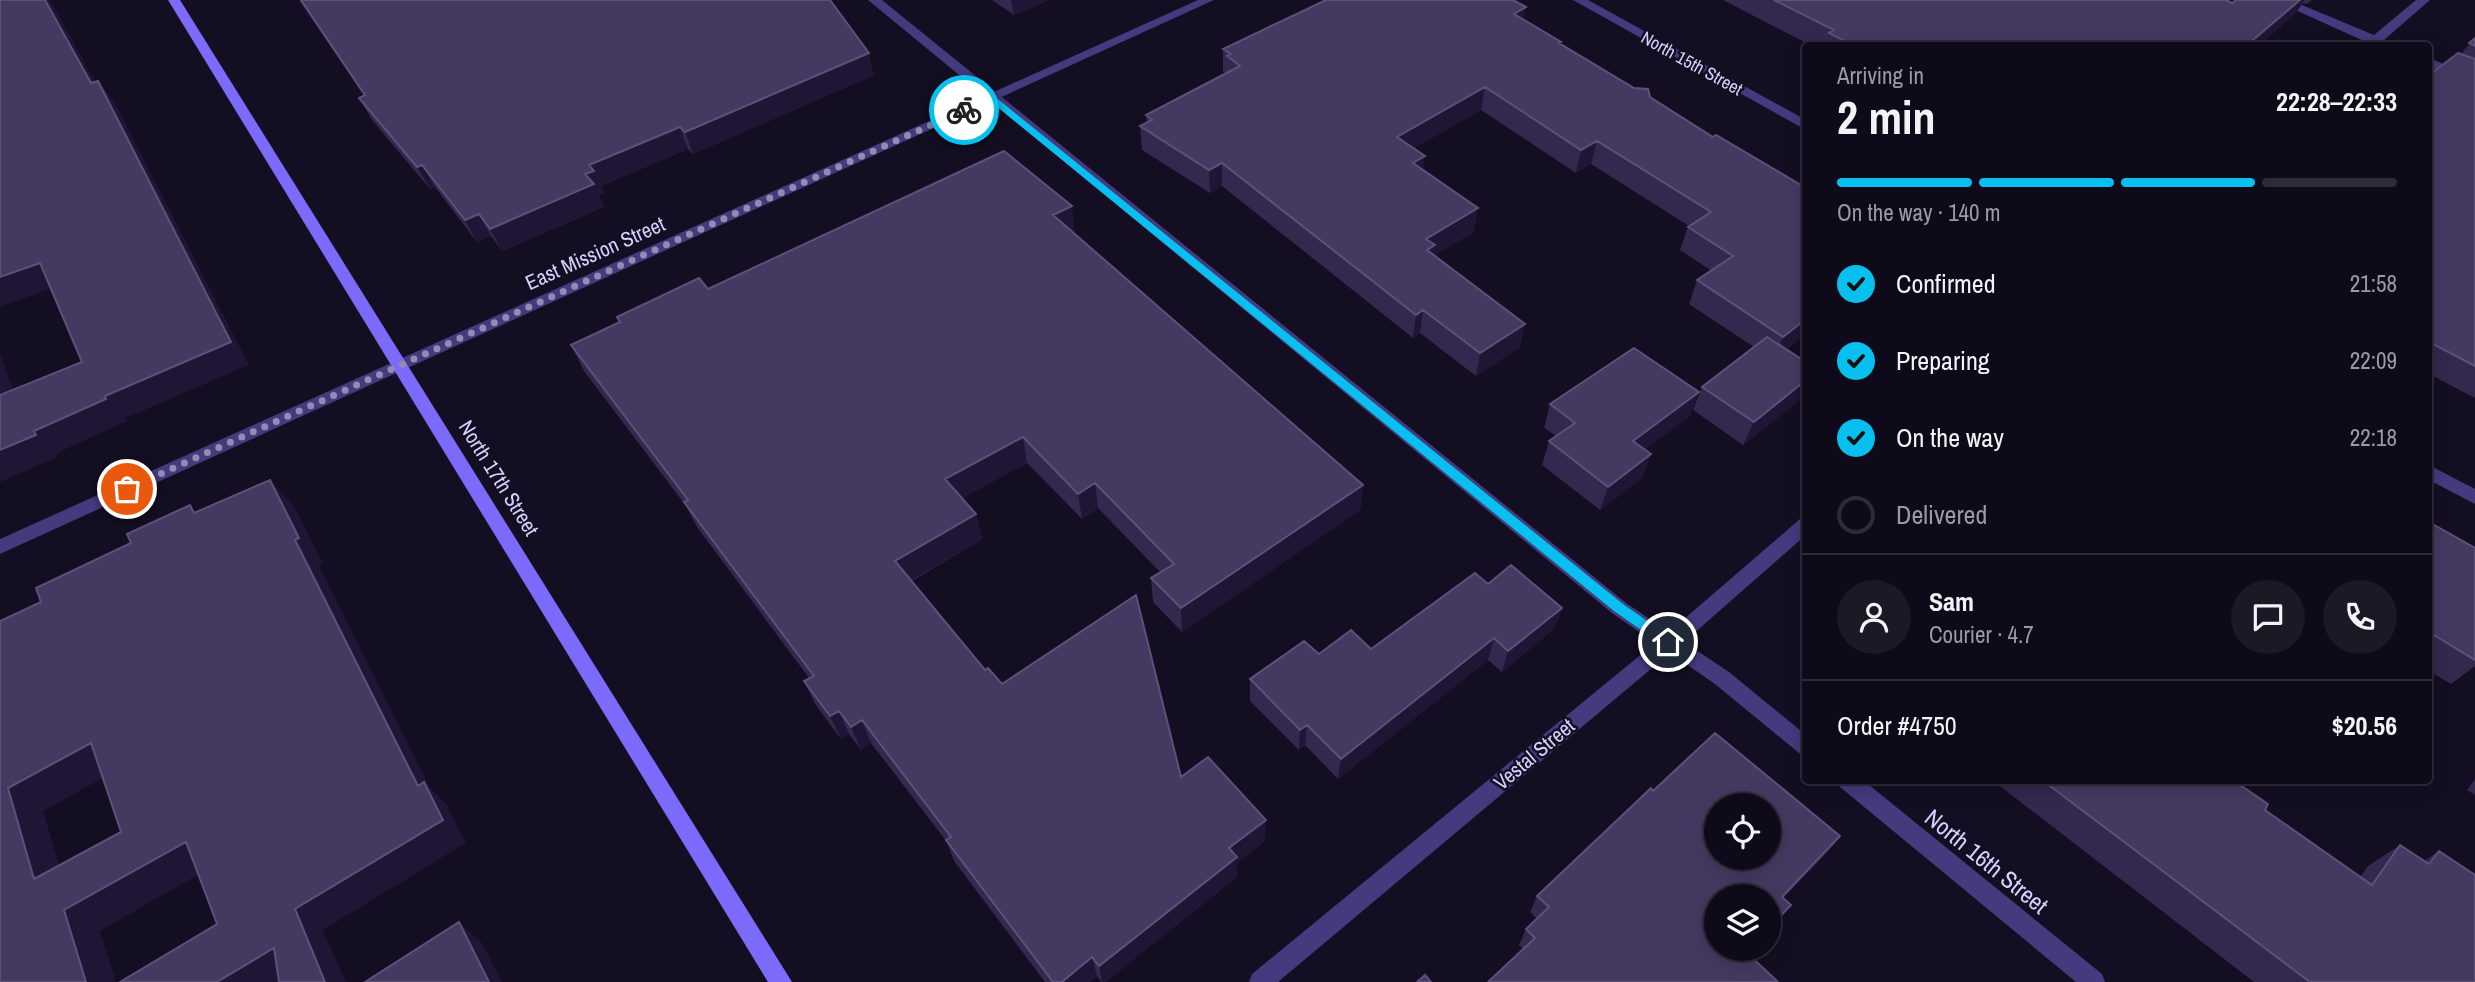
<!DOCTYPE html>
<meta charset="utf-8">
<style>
:root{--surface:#0e0a19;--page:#1c1826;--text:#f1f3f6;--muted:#9b9aa2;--line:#2e2b38;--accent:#08c0f0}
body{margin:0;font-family:"Archivo Narrow",sans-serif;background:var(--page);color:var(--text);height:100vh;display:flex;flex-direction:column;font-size:26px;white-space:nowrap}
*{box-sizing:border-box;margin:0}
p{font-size:23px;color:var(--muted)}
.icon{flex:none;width:38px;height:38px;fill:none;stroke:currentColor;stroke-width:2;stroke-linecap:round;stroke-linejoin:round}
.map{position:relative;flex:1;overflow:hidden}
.side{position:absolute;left:1802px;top:42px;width:630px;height:742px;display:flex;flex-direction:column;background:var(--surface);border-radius:7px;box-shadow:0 4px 18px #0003,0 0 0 2px var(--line)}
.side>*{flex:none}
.tools{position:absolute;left:1704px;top:793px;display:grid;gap:14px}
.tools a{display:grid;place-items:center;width:77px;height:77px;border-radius:50%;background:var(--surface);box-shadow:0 4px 18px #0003,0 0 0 2px var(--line);font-size:35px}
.pin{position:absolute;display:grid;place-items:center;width:60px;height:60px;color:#fff;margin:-30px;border:4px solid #fff;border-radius:50%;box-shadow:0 2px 7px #0007}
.courier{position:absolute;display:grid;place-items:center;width:70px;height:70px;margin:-35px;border:5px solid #08c0f0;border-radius:50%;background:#fff;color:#222;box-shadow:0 2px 9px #0007}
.head em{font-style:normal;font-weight:800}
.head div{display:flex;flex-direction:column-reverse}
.head{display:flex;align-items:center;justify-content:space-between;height:119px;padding:0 35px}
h1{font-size:46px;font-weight:800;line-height:52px}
.bar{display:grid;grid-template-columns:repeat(4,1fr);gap:10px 7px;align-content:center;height:84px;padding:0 35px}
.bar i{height:9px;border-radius:5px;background:var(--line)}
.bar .selected{background:var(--accent)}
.bar p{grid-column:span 4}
.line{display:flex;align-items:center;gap:18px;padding:0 35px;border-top:2px solid var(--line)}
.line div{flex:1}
.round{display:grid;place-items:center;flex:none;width:74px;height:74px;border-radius:37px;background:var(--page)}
ol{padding:0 35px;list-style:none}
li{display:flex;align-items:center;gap:21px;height:77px}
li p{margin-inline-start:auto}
li .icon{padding:7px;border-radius:50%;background:var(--accent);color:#111;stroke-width:4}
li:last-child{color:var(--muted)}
li i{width:38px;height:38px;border:4px solid var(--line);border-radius:50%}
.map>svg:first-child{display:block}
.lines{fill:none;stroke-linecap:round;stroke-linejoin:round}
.minor{fill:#443a7e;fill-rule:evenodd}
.tertiary{fill:#443a7e;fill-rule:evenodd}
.secondary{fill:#7c6afa;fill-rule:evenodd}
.wall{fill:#33284e}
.shaded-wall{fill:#1e1634}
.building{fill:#443a61;stroke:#5c5179;stroke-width:2;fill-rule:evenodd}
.route{fill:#08c0f0}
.done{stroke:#948bb0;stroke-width:7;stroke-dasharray:0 12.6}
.labels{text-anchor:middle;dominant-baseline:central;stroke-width:5;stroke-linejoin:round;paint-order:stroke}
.far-street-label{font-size:18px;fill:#d9cffd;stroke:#130e21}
.street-label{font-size:21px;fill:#d9cffd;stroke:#130e21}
.near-street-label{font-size:24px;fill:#d9cffd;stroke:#130e21}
</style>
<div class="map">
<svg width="2475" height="982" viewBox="0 0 2475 982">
<rect width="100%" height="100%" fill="#130e21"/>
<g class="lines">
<path class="minor" d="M868,0H882L1626,603L1669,632L1800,519L1806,517V535L1684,642L1729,672L1806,735V756L1799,753L1715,684L1670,653L1278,982H1249L1252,974L1655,643L1612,613Z
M1573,0H1588L1806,120V130Z
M2273,0H2290L2374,35L2416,0H2430L2384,40L2394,46H2364L2366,42Z
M2429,58L2475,77V86L2429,67Z
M2429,465L2475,489V504L2429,480Z
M1837,780H1863L2102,974L2105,982H2076L1840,787Z"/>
<path class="tertiary" d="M1198,0H1214L0,554V539Z"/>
<path class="secondary" d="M168,0H180L792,982H768Z"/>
</g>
<path class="wall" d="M299,0H830L874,75L693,154L688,149L601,186L604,193L599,195L604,207L502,251L491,236L477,242L435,187L430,189L372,120L359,98L364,96Z
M992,0H1050L1014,15Z
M1723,0H2226L2232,3L2236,0H2312L2307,4L2303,3L2296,13L2258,46H1812Z
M1524,20L1560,44L1650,97L1713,137L1806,188V334L1787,349L1806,362V395L1743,445L1693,410L1702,387L1754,347L1689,304L1697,280L1712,271L1680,250L1688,227L1689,226L1591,164L1576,173L1481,110L1414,148L1423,170L1474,232L1434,255L1520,347L1476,376L1420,333L1413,338L1222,186L1210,193L1142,150L1140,126L1147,123L1146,115L1226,73L1223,72V49Z
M2475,38V398L2429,374V72L2432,73L2461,54Z
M1074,233L1363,485L1360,510L1182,632L1153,602L1151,578L1160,572L1098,508L1082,519L1027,463L962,498L976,514L982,539L912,581L985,670L1002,684L1181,777L1265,841L1237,863V877L1105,982H1101L1097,976L1089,982H1045L954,861L947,842L871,743L861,750L849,734L841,739L815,704L804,681L809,678L697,527L686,506L584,371L571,345L619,322L617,317L1075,233Z
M1550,404L1690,416L1644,450L1651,454L1642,478L1600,510L1542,465L1549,441L1556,436L1544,428Z
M2429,522L2475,548V666L2451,684L2429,671Z
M1488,584L1562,608L1554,629L1502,672L1488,660L1338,779L1305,745L1299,750L1250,701V679L1319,654L1371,649Z
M2475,779V795L2467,790Z
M1992,780H2233L2265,810L2360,877L2368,866L2400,845L2424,861L2439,851L2475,982H2254Z
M1653,791L1840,836L1826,854L1783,898L1778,922L1769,931V896L1523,949L1519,945L1526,929L1537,919L1530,912L1537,896Z"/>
<path class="shaded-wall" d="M45,0H50L108,105L91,83Z
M1011,0H1050L1014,15Z
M2300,0H2304L2296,13L2258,46H2246Z
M1526,7L1522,30L1514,14Z
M869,53L874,75L693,154L685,132Z
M98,81L115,103L249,365L126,418L127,421L57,453L58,457L0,482V450L34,431L105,396Z
M1485,87L1481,110L1394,160L1397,137Z
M680,127L688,149L601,186L604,193L599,195L604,207L502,251L490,229L589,165Z
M1597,141L1591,164L1576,173L1581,150Z
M1425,156L1422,179L1413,163Z
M1222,163V186L1210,193L1209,170Z
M422,165L435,187L430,189L417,167Z
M1072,206L1075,233L1057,242L1053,215Z
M1478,208L1474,232L1434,256L1432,269L1426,239Z
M479,214L491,236L477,242L465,220Z
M40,263L60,285L0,307V277Z
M1423,310L1420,333L1413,338L1416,315Z
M1806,319V334L1773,360L1783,337Z
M1525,324L1520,347L1476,376L1480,353Z
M0,354L23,417L0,394Z
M1806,380V395L1743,445L1754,422Z
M1699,392L1690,416L1625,465L1633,441Z
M1023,437L1027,463L951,504L945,479Z
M1651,454L1642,478L1600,510L1608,487Z
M270,480L294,506L323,564L319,566L430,788L447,805L466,843L323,930L346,982H325L295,909L418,786L295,540Z
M1095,483L1098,508L1082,519L1078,494Z
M1363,485L1360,510L1182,632L1181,608Z
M976,514L982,539L903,585L895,561Z
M1562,608L1554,629L1502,672L1508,651Z
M1494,638L1488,660L1338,779L1341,759Z
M839,711L849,734L841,739L830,716Z
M862,720L871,743L861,750L851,727Z
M1307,725L1305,745L1299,750L1300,730Z
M91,743L123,767L43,811L70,900L34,879L8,788Z
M1266,820L1265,841L1237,863V877L1105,982H1102L1099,966L1229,848Z
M1840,836L1826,854L1769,913L1782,897Z
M186,842L217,864L100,931L116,982H86L64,910Z
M1791,905L1778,922L1769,931V928Z
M459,922L482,943L502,982H489Z
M274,948L280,982H217Z
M1092,957L1097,976L1089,982H1062Z"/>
<path class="building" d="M0,0H45L91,83L98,81L231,342L105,396L106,399L34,431L36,435L0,450V394V395L82,362L40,263L0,277Z
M301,0H830L869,53L685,132L680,127L589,165L594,171L585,174L594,184L490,229L479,214L465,220L422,165L417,167L359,98L365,95Z
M1326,0H1513L1526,7L1514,14L1561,42L1559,43L1634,88L1648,89L1650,97L1713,137L1716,135L1806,188V192L1804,193L1806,194V319L1783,337L1697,280L1733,256L1688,227L1711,212L1597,141L1581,150L1485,87L1397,137L1425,156L1413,163L1478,208L1426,239L1435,245L1427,250L1525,324L1480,353L1423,310L1416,315L1222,163L1209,170L1140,126L1152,120L1146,115L1240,66L1227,56L1231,54L1223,49Z
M1774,0H2226L2232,3L2236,0H2300L2246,46H1854L1829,33L1834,30Z
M2475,38V46L2469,43Z
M2458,53L2475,59V366L2429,342V72L2432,73Z
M1004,151L1072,206L1053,215L1363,485L1181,608L1151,578L1174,564L1095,483L1078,494L1023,437L945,479L976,514L895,561L985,670L988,668L1002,684L1136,595L1181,777L1208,757L1266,820L1229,848L1237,857L1099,966L1092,957L1062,982H1053L946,840L951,837L862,720L851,727L839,711L830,716L804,681L814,676L684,502L688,500L571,345L620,322L617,317L699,278L708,289Z
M1767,337L1806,362V380L1754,422L1702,387Z
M1634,348L1699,392L1633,441L1651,454L1608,487L1549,441L1575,423L1550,404Z
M270,480L299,538L295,540L418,786L424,782L443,820L295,909L325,982H279L274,948L217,982H120L217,924L186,842L64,910L86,982H0V621L41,602L36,588L131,543L127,534L190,505L194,513ZM91,743L121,832L34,879L8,788Z
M2429,522L2475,548V660L2429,632Z
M1511,565L1562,608L1508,651L1494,638L1341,759L1307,725L1300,730L1250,679L1304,641L1319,654L1351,630L1371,649L1475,573L1488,584Z
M1715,733L1840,836L1782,897L1791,905L1769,928V896H1717V948H1749L1746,952L1778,982H1488L1535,938L1526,929L1549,907L1537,896L1651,788L1653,791ZM1717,805H1769V858H1717Z
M2042,780H2233L2268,804L2265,810L2372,885L2400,845L2429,864L2439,851L2475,875V982H2310Z
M459,922L489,982H365Z
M1425,975L1431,982H1417Z"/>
<path class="route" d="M988,96H994L1623,604L1673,639V646H1664L1614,611L990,101L967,112L960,110Z"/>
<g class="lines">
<path class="done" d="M127,489L964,110"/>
</g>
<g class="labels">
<g class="far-street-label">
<text transform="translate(1692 63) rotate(29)">North 15th Street</text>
</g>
<g class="street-label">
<text transform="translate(595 253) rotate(-24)">East Mission Street</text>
<text transform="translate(499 478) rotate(58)">North 17th Street</text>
<text transform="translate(1534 754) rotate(-40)">Vestal Street</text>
</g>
<g class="near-street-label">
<text transform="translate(1987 861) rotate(39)">North 16th Street</text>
</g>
</g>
</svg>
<div class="tools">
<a><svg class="icon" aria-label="locate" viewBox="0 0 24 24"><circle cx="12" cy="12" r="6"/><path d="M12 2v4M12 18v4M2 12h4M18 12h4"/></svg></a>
<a><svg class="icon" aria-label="layers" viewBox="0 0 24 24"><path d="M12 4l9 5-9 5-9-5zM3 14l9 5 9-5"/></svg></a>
</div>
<div class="pin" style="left:127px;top:489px;background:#ea580c"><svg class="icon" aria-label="bag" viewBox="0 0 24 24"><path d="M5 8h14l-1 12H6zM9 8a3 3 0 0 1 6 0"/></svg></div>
<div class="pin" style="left:1668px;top:642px;background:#1f2937"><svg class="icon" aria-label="home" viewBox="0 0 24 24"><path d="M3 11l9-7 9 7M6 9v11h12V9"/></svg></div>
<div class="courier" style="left:964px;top:110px"><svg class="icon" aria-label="bike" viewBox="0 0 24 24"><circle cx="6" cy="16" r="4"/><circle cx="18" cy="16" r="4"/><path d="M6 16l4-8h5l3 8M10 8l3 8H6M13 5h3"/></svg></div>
<section class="side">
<div class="head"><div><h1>2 min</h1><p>Arriving in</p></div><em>22:28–22:33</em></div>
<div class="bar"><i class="selected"></i><i class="selected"></i><i class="selected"></i><i></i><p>On the way · 140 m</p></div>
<ol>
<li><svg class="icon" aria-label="check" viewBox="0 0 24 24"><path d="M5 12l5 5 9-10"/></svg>Confirmed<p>21:58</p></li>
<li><svg class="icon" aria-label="check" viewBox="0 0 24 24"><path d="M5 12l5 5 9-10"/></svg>Preparing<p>22:09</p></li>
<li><svg class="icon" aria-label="check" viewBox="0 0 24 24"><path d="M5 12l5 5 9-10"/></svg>On the way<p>22:18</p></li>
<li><i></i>Delivered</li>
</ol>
<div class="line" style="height:126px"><a class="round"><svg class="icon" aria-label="person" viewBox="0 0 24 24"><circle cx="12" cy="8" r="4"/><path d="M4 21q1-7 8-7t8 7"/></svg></a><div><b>Sam</b><p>Courier · 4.7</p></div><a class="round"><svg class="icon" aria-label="chat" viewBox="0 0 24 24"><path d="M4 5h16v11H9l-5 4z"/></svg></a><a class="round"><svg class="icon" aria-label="phone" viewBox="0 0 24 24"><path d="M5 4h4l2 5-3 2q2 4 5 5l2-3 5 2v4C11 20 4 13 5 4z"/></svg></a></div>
<div class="line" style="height:91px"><div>Order #4750</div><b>$20.56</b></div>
</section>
</div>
